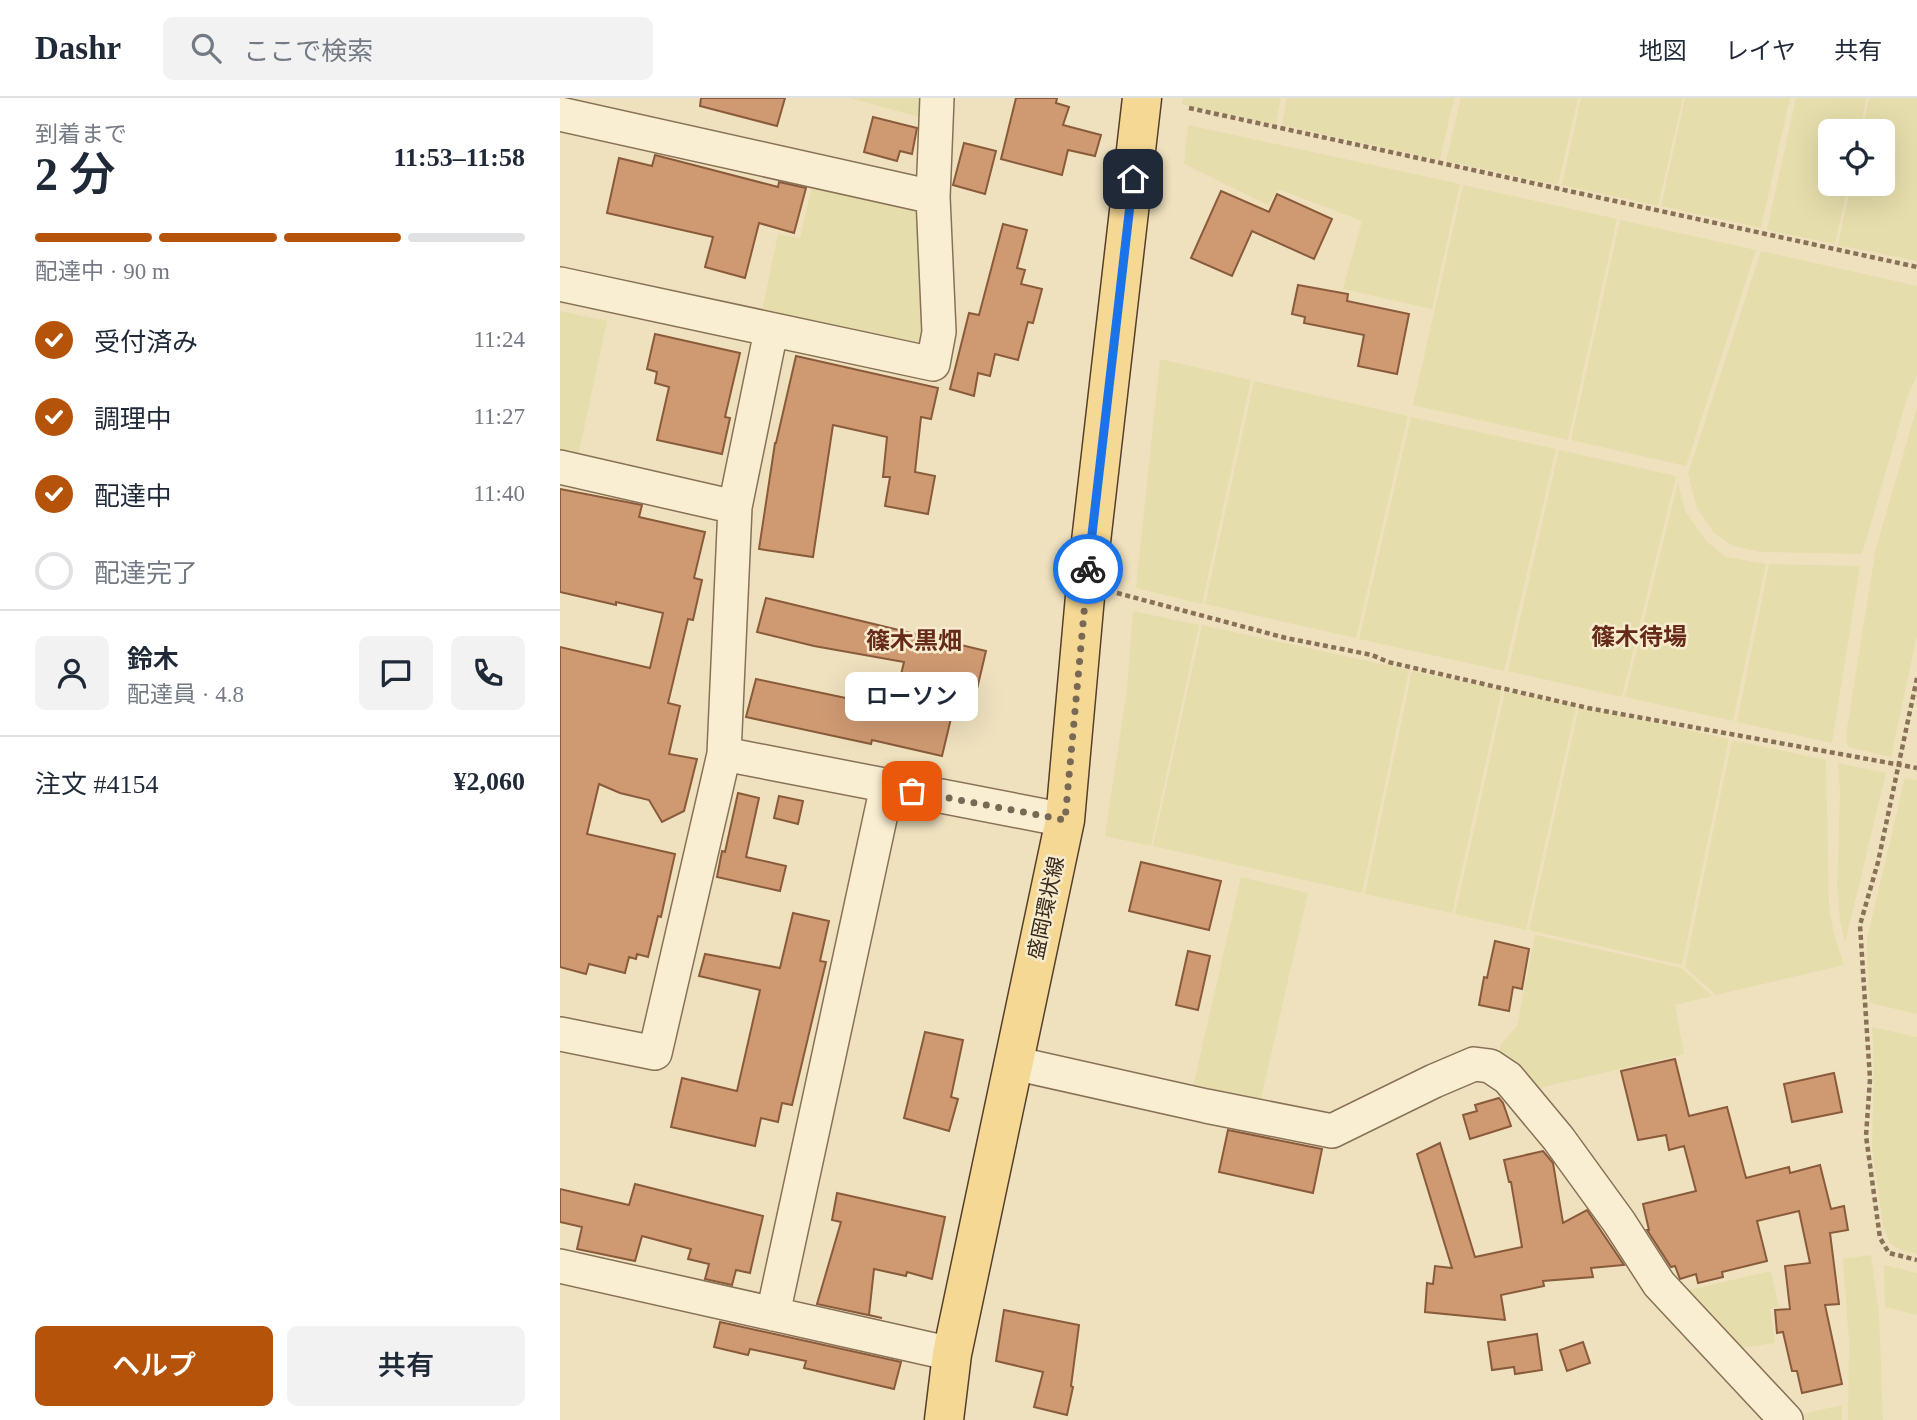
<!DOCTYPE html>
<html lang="ja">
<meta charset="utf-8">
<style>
:root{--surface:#fff;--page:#f2f2f3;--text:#1f2937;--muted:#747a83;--line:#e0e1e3;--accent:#b45309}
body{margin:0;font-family:"Times New Roman","Noto Sans JP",serif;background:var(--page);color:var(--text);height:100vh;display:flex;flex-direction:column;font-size:26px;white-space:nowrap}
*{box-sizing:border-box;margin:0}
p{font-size:23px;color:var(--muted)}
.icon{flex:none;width:38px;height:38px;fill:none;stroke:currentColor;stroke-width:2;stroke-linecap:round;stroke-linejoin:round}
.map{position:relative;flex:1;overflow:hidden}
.details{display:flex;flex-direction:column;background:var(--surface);width:560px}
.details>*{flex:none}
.buttons{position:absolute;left:1258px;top:21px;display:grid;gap:14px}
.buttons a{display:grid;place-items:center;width:77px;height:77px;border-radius:10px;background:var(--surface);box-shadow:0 7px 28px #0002;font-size:35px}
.pin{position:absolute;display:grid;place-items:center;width:60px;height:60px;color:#fff;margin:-30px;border-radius:14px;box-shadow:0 4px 10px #0006}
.courier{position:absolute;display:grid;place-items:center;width:70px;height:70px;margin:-35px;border:5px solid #1a73e8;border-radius:50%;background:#fff;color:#222;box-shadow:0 2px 9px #0007}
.bubble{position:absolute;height:49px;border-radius:10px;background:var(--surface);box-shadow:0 7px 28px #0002;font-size:23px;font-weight:600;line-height:49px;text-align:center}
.summary em{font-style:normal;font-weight:600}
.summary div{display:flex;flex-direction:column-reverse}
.summary{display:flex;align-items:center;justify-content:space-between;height:119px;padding:0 35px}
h1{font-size:46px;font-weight:600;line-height:52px}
.bar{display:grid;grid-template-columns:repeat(4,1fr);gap:10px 7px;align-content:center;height:84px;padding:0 35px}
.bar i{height:9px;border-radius:5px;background:var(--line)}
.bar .on{background:var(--accent)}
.bar p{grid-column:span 4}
.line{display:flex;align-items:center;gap:18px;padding:0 35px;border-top:2px solid var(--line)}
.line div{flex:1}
.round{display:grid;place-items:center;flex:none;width:74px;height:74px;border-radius:10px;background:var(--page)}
ol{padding:0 35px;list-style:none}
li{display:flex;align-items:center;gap:21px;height:77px}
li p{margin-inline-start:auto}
li .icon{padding:7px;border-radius:50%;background:var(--accent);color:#fff;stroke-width:4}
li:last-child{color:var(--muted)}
li i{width:38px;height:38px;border:4px solid var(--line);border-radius:50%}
.action{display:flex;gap:14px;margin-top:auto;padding:14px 35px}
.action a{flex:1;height:80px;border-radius:10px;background:var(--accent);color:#fff;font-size:28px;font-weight:600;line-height:80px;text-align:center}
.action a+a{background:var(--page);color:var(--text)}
header{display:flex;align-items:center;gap:42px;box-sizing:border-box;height:98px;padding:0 35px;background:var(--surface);border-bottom:2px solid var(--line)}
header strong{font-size:33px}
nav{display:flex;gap:38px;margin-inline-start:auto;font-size:24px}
.search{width:490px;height:63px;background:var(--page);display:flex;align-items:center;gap:18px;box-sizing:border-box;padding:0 24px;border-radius:10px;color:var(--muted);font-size:26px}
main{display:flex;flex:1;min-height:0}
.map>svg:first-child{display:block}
.farmland{fill:#e5ddab}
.building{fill:#cf9a72;stroke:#895b3b;stroke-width:2}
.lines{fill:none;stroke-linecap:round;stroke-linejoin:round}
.street-casing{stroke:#887156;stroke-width:36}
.primary-casing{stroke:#563f2b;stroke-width:41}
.path{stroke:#887156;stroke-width:4.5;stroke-dasharray:5 3.5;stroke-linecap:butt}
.street{stroke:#faeed2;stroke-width:33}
.primary{stroke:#f5d894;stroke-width:38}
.done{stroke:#776955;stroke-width:7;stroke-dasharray:0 12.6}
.route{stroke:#1a73e8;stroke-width:9}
.labels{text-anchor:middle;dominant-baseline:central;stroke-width:5;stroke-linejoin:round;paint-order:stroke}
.street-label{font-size:21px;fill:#37291c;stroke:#f7ebce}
.quarter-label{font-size:24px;font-weight:bold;fill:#662a19;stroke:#f7ebce}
</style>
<header>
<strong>Dashr</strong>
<div class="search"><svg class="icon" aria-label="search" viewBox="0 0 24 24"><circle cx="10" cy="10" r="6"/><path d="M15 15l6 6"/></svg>ここで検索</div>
<nav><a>地図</a><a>レイヤ</a><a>共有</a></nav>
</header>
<main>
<section class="details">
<div class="summary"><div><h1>2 分</h1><p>到着まで</p></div><em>11:53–11:58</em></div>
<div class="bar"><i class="on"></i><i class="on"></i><i class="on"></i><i></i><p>配達中 · 90 m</p></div>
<ol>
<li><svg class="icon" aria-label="check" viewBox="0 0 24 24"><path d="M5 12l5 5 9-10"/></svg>受付済み<p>11:24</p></li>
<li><svg class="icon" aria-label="check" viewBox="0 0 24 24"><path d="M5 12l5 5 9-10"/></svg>調理中<p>11:27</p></li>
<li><svg class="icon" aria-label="check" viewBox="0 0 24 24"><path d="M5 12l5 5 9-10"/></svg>配達中<p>11:40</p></li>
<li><i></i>配達完了</li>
</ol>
<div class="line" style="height:126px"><a class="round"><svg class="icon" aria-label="person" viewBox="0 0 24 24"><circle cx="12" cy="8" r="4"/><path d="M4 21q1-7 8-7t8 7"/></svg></a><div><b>鈴木</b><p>配達員 · 4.8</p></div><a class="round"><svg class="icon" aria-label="chat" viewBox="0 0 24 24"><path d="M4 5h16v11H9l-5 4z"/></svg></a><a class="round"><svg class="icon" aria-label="phone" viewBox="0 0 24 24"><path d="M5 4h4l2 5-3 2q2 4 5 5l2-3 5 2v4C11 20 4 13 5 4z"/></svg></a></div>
<div class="line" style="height:91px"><div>注文 #4154</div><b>¥2,060</b></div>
<div class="action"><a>ヘルプ</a><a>共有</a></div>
</section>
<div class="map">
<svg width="1357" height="1322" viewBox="0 0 1357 1322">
<rect width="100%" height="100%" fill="#efe1be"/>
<path class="farmland" d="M290,0H370V22Z
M623,0H721L716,27L625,7L622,5Z
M727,0H894L880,62L722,27Z
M901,0H1018L998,87L886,63Z
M1021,0H1123L1098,108L1002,87Z
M1125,0H1230L1201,130L1101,108Z
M1236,0H1307L1299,33H1270V86H1288L1275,146L1207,132Z
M1309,0H1357V163L1278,147L1291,86H1323V33H1302Z
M628,27L900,86L872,211L783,191L802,123L718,91L708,107L624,66Z
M903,87L1057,121L1008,342L853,307Z
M252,89L356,114L365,121L368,235L353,249L201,218L218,136L240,140Z
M1060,122L1196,152L1126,368L1011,342Z
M1201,153L1357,188V277L1347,300L1302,456L1201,454L1173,448L1154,435L1137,410L1128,375Z
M0,213L47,223L18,359L0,356Z
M600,261L691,282L642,506L576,490Z
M694,283L848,318L796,540L645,506Z
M1357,309V537L1331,659L1288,649L1286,636L1316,450Z
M851,319L996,351L944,573L799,541Z
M999,352L1116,378L1062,599L948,573Z
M1118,384L1125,413L1146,443L1166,459L1206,466L1173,623L1065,599Z
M1209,466L1300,468L1272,645L1177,624Z
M573,513L639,527L591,748L545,738L567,591Z
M642,527L849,572L802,795L593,748Z
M852,573L942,592L892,815L805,796Z
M945,593L1016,608L966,832L895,816Z
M1019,609L1169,641L1122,867L969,832Z
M1172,642L1266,662L1269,810L1275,840L1284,867L1156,897L1125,869Z
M1278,665L1326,675L1285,845L1280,822L1277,790L1280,694Z
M1345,680L1357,682V916L1310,905L1307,859V841Z
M681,779L748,795L699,1009L632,993Z
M975,837L1122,870L1152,898L1115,907L1124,956L983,989L977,995L940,957V947L957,928Z
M1312,929L1357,939V1156L1336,1150L1329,1144L1323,1128L1312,1050L1314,965Z
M1311,1157L1319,1216L1323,1322H1288L1289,1244L1283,1161Z
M1324,1167L1357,1175V1217L1325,1209Z
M1211,1173L1219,1209L1210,1211L1215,1245L1180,1250L1120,1194Z
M1282,1307V1322H1242L1238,1317Z"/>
<path class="building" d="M141,0H225L217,28L140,8Z
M456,0H497L496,5L509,9L503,27L541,37L535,58L508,52L502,77L441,61Z
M313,19L357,30L352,56L340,53L337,63L304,54Z
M404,45L436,53L425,96L393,87Z
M95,57L218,89L219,84L246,90L234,135L199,125L185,180L145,169L153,139L47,115L59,60L92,68Z
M661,93L709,114L717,96L772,121L754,161L692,133L672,178L631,160Z
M443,126L467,132L457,170L465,172L461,186L482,191L473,225L468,224L458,262L435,256L430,278L418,275L414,298L390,291L409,215L419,217Z
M738,187L788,196L787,203L849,216L837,276L798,268L804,237L744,225L745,219L732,216Z
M95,236L180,255L165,319L170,320L162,356L97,342L109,289L95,285L97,274L87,271Z
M236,258L378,290L371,321L361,319L355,374L375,378L368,416L325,408L330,379H323L327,339L273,327L253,459L199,451L215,345H216Z
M0,391L82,407L79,419L145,434L134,480L142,482L133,522L128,521L108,605L120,608L109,656L137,661L124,713L102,724L89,702L60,695L39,686L27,736L115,756L101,819L98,818L88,859L77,856L76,861L69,859L65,875L29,866L26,876L0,869V549L90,570L103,515L56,504V507L0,494Z
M206,500L426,553L417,591L399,587L382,658L312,642L311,646L186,619L196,581L333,610L344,564L254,548L197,534Z
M178,695L199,700L186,759L226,768L220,793L157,779L162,753L165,754Z
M219,698L243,703L238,726L214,720Z
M581,764L661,783L649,832L569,813Z
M233,815L269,823L260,863L266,864L232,1007L222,1005L218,1024L201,1020L195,1048L111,1029L122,980L177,993L200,892L139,878L145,856L220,870Z
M935,843L969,851L962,891L953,889L949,913L919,907L924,879L927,880Z
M628,853L650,858L638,912L616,907Z
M365,934L403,942L391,999L398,1001L389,1033L344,1020Z
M1115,961L1129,1018L1167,1009L1186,1080L1229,1069L1230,1075L1260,1067L1271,1111L1284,1108L1288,1132L1270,1135L1279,1206L1265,1207L1282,1286L1242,1295L1237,1273H1232L1223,1234L1217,1235L1215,1212L1230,1211L1225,1168L1250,1165L1239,1113L1197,1123L1207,1163L1162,1174L1163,1179L1138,1185L1136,1176L1120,1181L1115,1168L1111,1169L1087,1132H1089L1083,1106L1136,1093L1124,1048L1109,1052L1106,1037L1078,1042L1061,973Z
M1274,975L1282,1014L1232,1024L1224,986Z
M939,1000L943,1005L951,1028L910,1041L903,1017L917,1013L915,1007Z
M668,1032L762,1051L753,1095L659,1074Z
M880,1045L915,1159L962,1149L951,1084H949L944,1062L983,1053L993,1065L1003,1125L1027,1112L1064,1167L1031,1170L1033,1179L983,1183L984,1188L941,1197L945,1222L865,1214L867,1185L873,1186L875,1168L892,1170L857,1056Z
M75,1086L203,1118L190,1175L176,1172L172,1187L145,1181L149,1166L128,1161L131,1151L82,1138L75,1163L17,1151L22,1129L0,1124V1091L69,1107Z
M277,1095L385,1119L372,1181L347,1174L346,1178L314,1171L309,1217L322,1220L257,1206L281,1124L272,1122Z
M444,1212L519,1227L511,1288L513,1289L507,1317L474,1309L483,1274L436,1263Z
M160,1224L341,1264L334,1291L244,1270L246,1263L190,1251L188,1257L154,1249Z
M977,1236L982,1272L955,1276L954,1269L932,1272L928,1244Z
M1023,1244L1030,1265L1007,1273L1000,1252Z"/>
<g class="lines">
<defs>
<path id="street" d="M0,16L373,99
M0,186L373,266L379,234L373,99L377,0
M0,369L175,409
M164,656L505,722
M0,936L95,955L164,656L175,409L211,233
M454,965L646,1008L772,1033L874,983L914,966L930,968L948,980L998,1040L1059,1124L1099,1186L1226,1322
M0,1168L392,1256
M213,1216L327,688"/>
<path id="primary" d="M384,1322L392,1256L505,722L526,487L582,0"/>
</defs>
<use href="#street" class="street-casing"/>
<use href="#primary" class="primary-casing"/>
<path class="path" d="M629,10L1357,169
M557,495L726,540L812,557L828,564L1028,610L1357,670
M1357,580L1318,764L1300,827L1310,981L1306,1038L1320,1140L1329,1155L1357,1162"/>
<use href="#street" class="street"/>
<use href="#primary" class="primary"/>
</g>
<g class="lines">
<path class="done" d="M352,693L505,722L528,471"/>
<path class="route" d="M528,471L573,81"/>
</g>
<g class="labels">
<g class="street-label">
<text transform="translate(486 810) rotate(-78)">盛岡環状線</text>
</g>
<g class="quarter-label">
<text x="1079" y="539">篠木待場</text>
<text x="354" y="543">篠木黒畑</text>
</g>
</g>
</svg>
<div class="buttons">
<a><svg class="icon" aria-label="locate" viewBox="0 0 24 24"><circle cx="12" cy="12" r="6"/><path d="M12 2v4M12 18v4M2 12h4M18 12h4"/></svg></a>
</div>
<div class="pin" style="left:352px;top:693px;background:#ea580c"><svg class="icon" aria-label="bag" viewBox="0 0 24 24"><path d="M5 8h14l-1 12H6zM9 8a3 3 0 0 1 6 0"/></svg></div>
<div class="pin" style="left:573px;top:81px;background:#1f2937"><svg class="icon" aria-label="home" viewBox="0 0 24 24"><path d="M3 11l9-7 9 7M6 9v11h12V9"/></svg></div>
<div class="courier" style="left:528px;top:471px"><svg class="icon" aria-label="bike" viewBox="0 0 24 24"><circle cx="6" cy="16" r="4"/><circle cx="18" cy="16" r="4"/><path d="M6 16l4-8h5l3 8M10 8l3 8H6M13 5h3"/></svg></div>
<div class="bubble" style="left:285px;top:574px;width:133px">ローソン</div>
</div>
</main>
